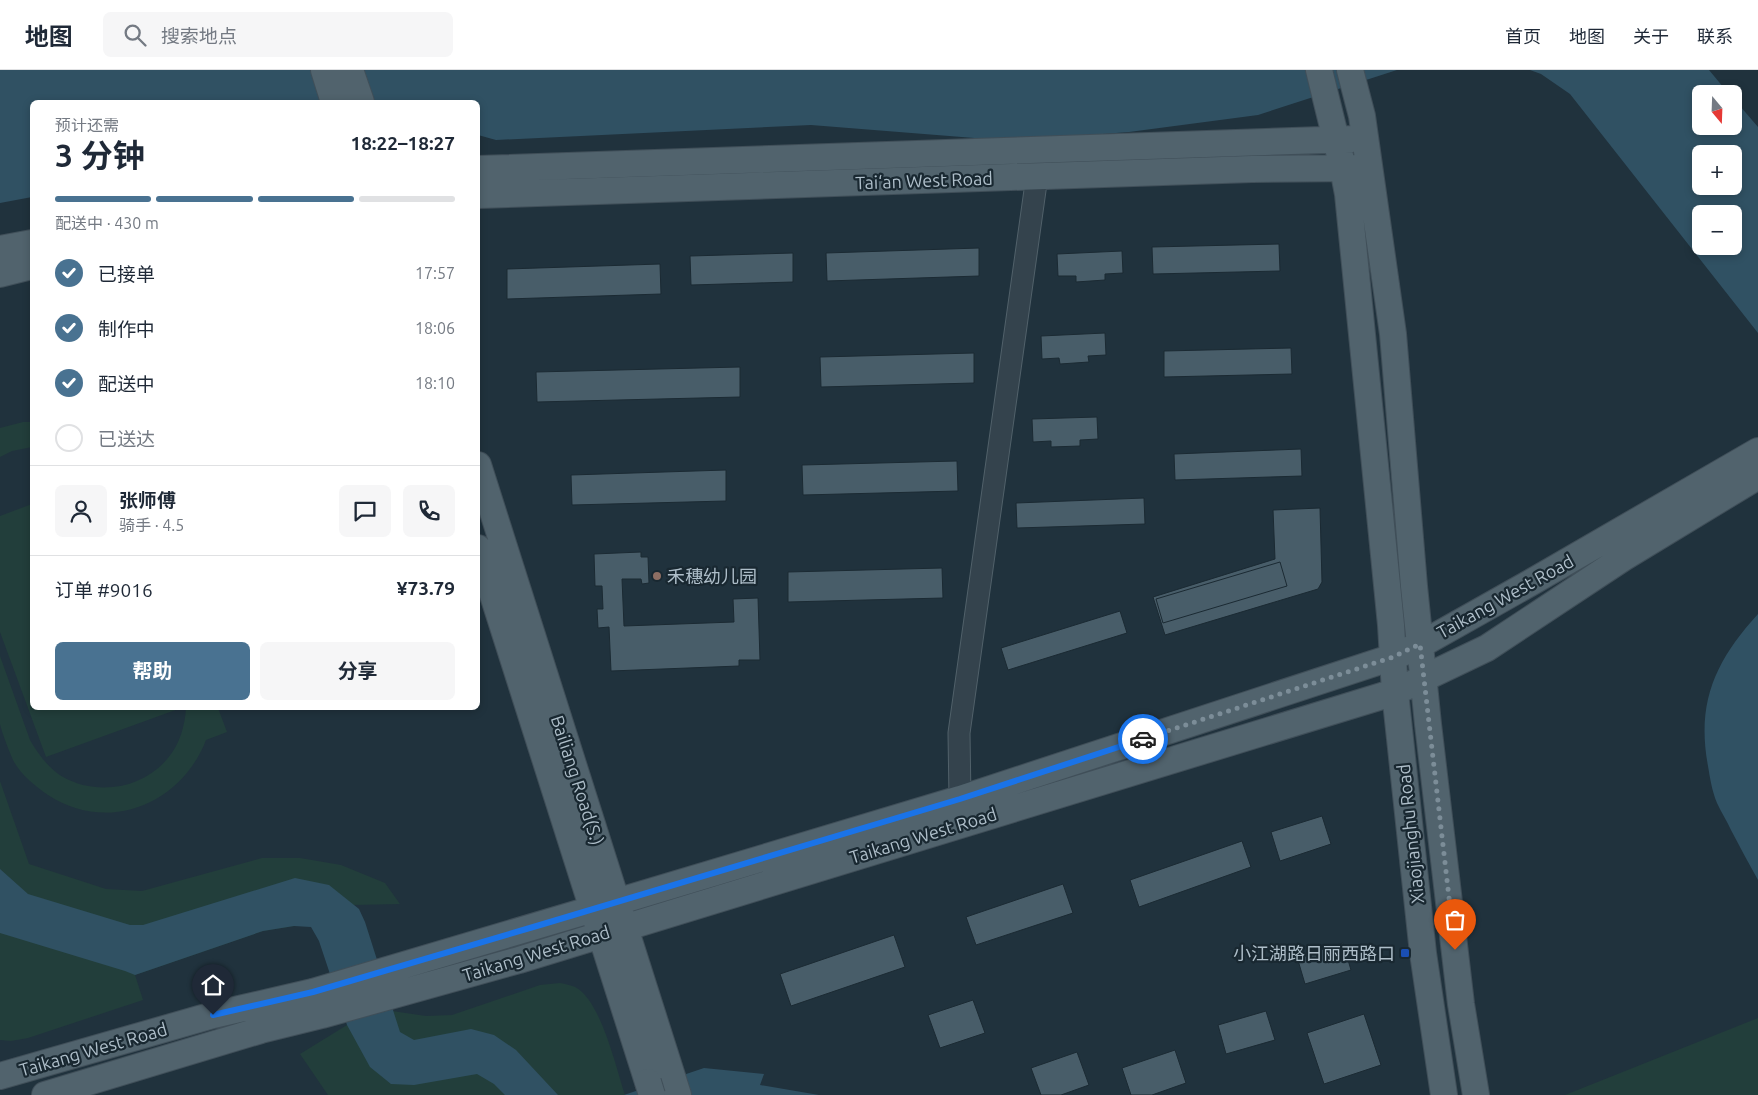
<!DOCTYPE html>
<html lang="zh">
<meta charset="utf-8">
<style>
:root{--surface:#fff;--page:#f6f6f7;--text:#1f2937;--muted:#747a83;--line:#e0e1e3;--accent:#497291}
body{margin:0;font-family:Ubuntu,"Noto Sans SC",sans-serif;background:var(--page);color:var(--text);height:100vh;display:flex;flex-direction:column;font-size:19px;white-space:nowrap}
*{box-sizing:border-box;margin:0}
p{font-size:16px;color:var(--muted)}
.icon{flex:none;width:28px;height:28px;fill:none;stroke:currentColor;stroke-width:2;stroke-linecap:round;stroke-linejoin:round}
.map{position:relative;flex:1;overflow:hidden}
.drawer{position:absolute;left:30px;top:30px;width:450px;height:610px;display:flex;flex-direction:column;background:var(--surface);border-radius:8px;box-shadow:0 2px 8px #0003}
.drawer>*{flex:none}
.needle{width:32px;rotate:161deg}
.tools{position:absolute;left:1692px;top:15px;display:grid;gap:10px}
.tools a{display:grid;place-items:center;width:50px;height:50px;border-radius:8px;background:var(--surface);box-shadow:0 2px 8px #0003;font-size:25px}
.pin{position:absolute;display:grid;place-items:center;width:42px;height:42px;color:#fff;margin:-51px -21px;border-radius:50% 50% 50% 0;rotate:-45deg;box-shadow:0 0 5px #0007}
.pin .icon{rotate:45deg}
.courier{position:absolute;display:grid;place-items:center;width:50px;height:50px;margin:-25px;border:4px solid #1a73e8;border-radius:50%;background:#fff;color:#222;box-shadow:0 1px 6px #0007}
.summary em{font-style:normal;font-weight:700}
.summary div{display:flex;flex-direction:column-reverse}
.summary{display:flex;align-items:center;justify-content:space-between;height:85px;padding:0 25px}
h1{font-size:32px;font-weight:700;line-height:38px}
.bar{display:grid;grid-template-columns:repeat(4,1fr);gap:8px 5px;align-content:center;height:60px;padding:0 25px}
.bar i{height:6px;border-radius:4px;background:var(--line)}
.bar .current{background:var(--accent)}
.bar p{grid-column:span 4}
.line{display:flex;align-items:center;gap:12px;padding:0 25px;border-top:1px solid var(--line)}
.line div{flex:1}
.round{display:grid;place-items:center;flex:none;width:52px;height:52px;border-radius:8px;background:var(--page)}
ol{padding:0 25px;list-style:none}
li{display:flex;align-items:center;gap:15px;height:55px}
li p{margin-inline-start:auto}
li .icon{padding:5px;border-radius:50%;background:var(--accent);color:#fff;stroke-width:4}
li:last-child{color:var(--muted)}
li i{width:28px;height:28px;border:2px solid var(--line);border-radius:50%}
.button{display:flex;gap:10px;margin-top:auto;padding:10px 25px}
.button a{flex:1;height:58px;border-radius:8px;background:var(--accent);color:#fff;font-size:20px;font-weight:700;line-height:58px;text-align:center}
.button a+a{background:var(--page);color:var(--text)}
header{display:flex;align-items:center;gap:30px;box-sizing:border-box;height:70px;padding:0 25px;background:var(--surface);border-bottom:1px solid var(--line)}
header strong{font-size:24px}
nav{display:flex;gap:28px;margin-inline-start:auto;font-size:18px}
.search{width:350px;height:45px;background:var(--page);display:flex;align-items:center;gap:12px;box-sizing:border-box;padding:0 18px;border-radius:8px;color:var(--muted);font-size:19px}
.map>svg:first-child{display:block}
.green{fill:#223e3b}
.water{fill:#305163;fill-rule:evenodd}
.building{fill:#485d69;stroke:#1b2a33}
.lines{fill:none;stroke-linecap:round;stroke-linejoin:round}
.minor-casing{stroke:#51616a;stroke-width:23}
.major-casing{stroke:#404f59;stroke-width:28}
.minor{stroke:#34434d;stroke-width:21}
.major{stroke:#51636d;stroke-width:26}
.major-bridge-casing{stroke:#404f59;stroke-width:28;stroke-linecap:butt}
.major-bridge{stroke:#51636d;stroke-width:26}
.done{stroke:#7c8d98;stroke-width:5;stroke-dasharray:0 9}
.route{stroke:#1a73e8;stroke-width:6}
.education-dot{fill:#8d6e63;stroke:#192831;stroke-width:2}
.transit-dot{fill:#1a4fb4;stroke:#192831;stroke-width:2}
.labels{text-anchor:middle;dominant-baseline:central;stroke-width:4.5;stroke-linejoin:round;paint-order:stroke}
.street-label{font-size:18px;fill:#aebec9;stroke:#192831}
.poi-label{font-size:18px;fill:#aebec9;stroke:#192831;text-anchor:start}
</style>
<header>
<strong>地图</strong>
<div class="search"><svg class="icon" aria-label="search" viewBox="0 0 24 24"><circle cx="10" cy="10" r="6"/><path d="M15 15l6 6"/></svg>搜索地点</div>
<nav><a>首页</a><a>地图</a><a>关于</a><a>联系</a></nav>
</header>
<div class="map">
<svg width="1758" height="1025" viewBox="0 0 1758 1025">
<rect width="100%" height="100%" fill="#20323d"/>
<path class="green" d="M23,352H32V377L12,381L0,387V358Z
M32,434V638H181L46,687L0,562V446Z
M0,586L30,670C38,684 49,699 63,707C97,726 143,719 168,688C180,674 185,655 186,638H218L227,662L206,670C181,735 107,764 48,725C35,716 20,704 13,690C9,681 2,663 0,654C0,648 0,641 0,635C0,619 0,602 0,586Z
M0,711L29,794L106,819L142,821L262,788H300L341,795L385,813L400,834L353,835L294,856L263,861L135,905L143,930L28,968L11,971L0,970Z
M560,913C565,914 571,915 575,917C601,930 616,998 625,1025H328L300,984L347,955L392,941L426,946L452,945L540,915Z
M1758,948V1025H1565Z"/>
<path class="water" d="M0,0H1397L1258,45L1129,62L1012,71L811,55L496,70L478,65V32H32V127L0,133Z
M1530,0H1709L1729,24H1701V56H1734V29L1758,57V263L1570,24L1541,4ZM1701,84H1734V116H1701ZM1701,144H1734V176H1701Z
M1758,544V810C1749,794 1740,777 1731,760C1727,751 1721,742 1717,733C1712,721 1710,708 1708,696C1696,632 1716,590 1758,544Z
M0,799L28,824L130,855H143L295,808L329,815L359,839L365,852L400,962L414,970L471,959L494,965L516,980L558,1025H505L494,1014L477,1004L414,1015L391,1014L370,997L347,955L319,871L311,857L294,856L263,861L135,905L125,901L0,863Z
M704,998L764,1004L760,1015L819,1025H624Z"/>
<path class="building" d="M1279,174L1280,201L1153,204L1152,177Z
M979,178V206L827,211L826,183Z
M1122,181L1123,203L1105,204V210L1076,212V206H1058L1057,184Z
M793,183V212L691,215L690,186Z
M660,194L661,224L507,229V199Z
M1105,263L1106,285L1088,286L1089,292L1060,294L1059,288L1042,289L1041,266Z
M1291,278L1292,304L1164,307V281Z
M974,283V313L821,317L820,287Z
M740,297V327L537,332L536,302Z
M1097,347L1098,369L1080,370V376L1051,377V371L1033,372L1032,349Z
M1301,379L1302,406L1175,410L1174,384Z
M957,391L958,421L803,425L802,395Z
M726,400V431L572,435L571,405Z
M1144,428L1145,454L1017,458L1016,433Z
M1320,438L1322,512L1318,519L1165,565L1153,527L1275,489L1273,440Z
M641,482V487H648L649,513L642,514L641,509H622L624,556L734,552L733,529L758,528L760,590H739V596L611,601L609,557L598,558L597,539H603L602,516H595L594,484Z
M1280,492L1287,516L1163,553L1156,529Z
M942,498L943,528L788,532V502Z
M1120,541L1127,563L1008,600L1001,578Z
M1322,746L1331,774L1280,791L1271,762Z
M1242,771L1251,797L1139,837L1130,810Z
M1063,814L1073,843L976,875L966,847Z
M894,865L905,897L791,936L780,904Z
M1343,873L1351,900L1305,914L1297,887Z
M973,930L985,963L940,978L928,945Z
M1266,941L1275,970L1226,984L1218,955Z
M1364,944L1381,995L1324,1014L1307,963Z
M1175,980L1186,1013L1152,1025H1131L1122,998Z
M1077,982L1089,1015L1061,1025H1041L1031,998Z"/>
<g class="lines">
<defs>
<path id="minor" d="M960,729L959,663L1037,106"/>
<path id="major" d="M324,0L334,32
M350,0L361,32
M1319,0L1343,98L1348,124L1391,555L1395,622L1423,883L1444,1025
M1350,0L1362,46L1393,264L1414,516L1428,654L1461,934L1476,1025
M478,99L1352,69
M478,125L1252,99L1359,98
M0,179L32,173
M0,204L32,196
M478,395L678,1025
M478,478L648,1012
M0,1006L213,945L313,922L593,839L960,729L1393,587L1420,575L1530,513L1758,381
M45,1025L261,960L322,945L519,890L1395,622L1487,578L1623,488L1758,406"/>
</defs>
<use href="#minor" class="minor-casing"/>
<use href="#major" class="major-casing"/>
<use href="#minor" class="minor"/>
<use href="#major" class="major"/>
<defs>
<path id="major-bridge" d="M648,1012L652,1025"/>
</defs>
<use href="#major-bridge" class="major-bridge-casing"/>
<use href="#major-bridge" class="major-bridge"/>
</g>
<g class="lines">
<path class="done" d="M1143,669L1393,587L1420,574L1455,880"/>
<path class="route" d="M213,945L313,922L540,855L960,729L1143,669"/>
</g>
<circle class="education-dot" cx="657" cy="506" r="5"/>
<rect class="transit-dot" x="1400" y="878" width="10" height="10" rx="2.5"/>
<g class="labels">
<g class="street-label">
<text transform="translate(924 110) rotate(-2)">Tai‘an West Road</text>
<text transform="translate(1505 526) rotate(-29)">Taikang West Road</text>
<text transform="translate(578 710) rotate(72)">Bailiang Road(S.)</text>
<text transform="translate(1410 764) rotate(-96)">Xiaojianghu Road</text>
<text transform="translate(923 765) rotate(-17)">Taikang West Road</text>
<text transform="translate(536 883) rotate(-17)">Taikang West Road</text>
<text transform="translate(93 979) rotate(-16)">Taikang West Road</text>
</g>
<g class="poi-label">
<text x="667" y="506">禾穗幼儿园</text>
<text x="1395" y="883" text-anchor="end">小江湖路日丽西路口</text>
</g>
</g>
</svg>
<div class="tools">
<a><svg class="needle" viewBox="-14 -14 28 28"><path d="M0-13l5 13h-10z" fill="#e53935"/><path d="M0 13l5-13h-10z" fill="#747a83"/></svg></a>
<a>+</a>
<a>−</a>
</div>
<div class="pin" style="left:1455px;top:880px;background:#ea580c"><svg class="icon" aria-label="bag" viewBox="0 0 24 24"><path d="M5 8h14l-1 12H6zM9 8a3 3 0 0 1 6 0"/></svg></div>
<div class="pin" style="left:213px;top:945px;background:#1f2937"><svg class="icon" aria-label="home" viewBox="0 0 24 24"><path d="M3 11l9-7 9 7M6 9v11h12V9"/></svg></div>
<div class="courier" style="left:1143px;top:669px"><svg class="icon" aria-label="car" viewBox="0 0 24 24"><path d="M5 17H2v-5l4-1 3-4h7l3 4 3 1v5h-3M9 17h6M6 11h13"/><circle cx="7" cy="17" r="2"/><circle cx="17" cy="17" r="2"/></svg></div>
<section class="drawer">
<div class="summary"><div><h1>3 分钟</h1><p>预计还需</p></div><em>18:22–18:27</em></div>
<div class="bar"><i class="current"></i><i class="current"></i><i class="current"></i><i></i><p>配送中 · 430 m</p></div>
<ol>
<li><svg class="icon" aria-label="check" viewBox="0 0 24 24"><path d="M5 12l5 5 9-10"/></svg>已接单<p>17:57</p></li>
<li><svg class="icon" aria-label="check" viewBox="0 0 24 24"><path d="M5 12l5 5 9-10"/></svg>制作中<p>18:06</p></li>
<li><svg class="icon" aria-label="check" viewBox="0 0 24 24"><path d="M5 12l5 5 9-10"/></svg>配送中<p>18:10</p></li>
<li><i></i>已送达</li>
</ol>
<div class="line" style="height:90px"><a class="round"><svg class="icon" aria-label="person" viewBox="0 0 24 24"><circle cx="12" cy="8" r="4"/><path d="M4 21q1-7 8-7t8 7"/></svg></a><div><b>张师傅</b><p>骑手 · 4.5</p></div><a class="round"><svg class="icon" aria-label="chat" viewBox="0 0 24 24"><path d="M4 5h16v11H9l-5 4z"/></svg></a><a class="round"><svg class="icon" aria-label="phone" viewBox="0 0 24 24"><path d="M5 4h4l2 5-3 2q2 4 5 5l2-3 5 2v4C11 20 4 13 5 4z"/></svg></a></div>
<div class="line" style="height:65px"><div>订单 #9016</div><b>¥73.79</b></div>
<div class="button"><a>帮助</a><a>分享</a></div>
</section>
</div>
